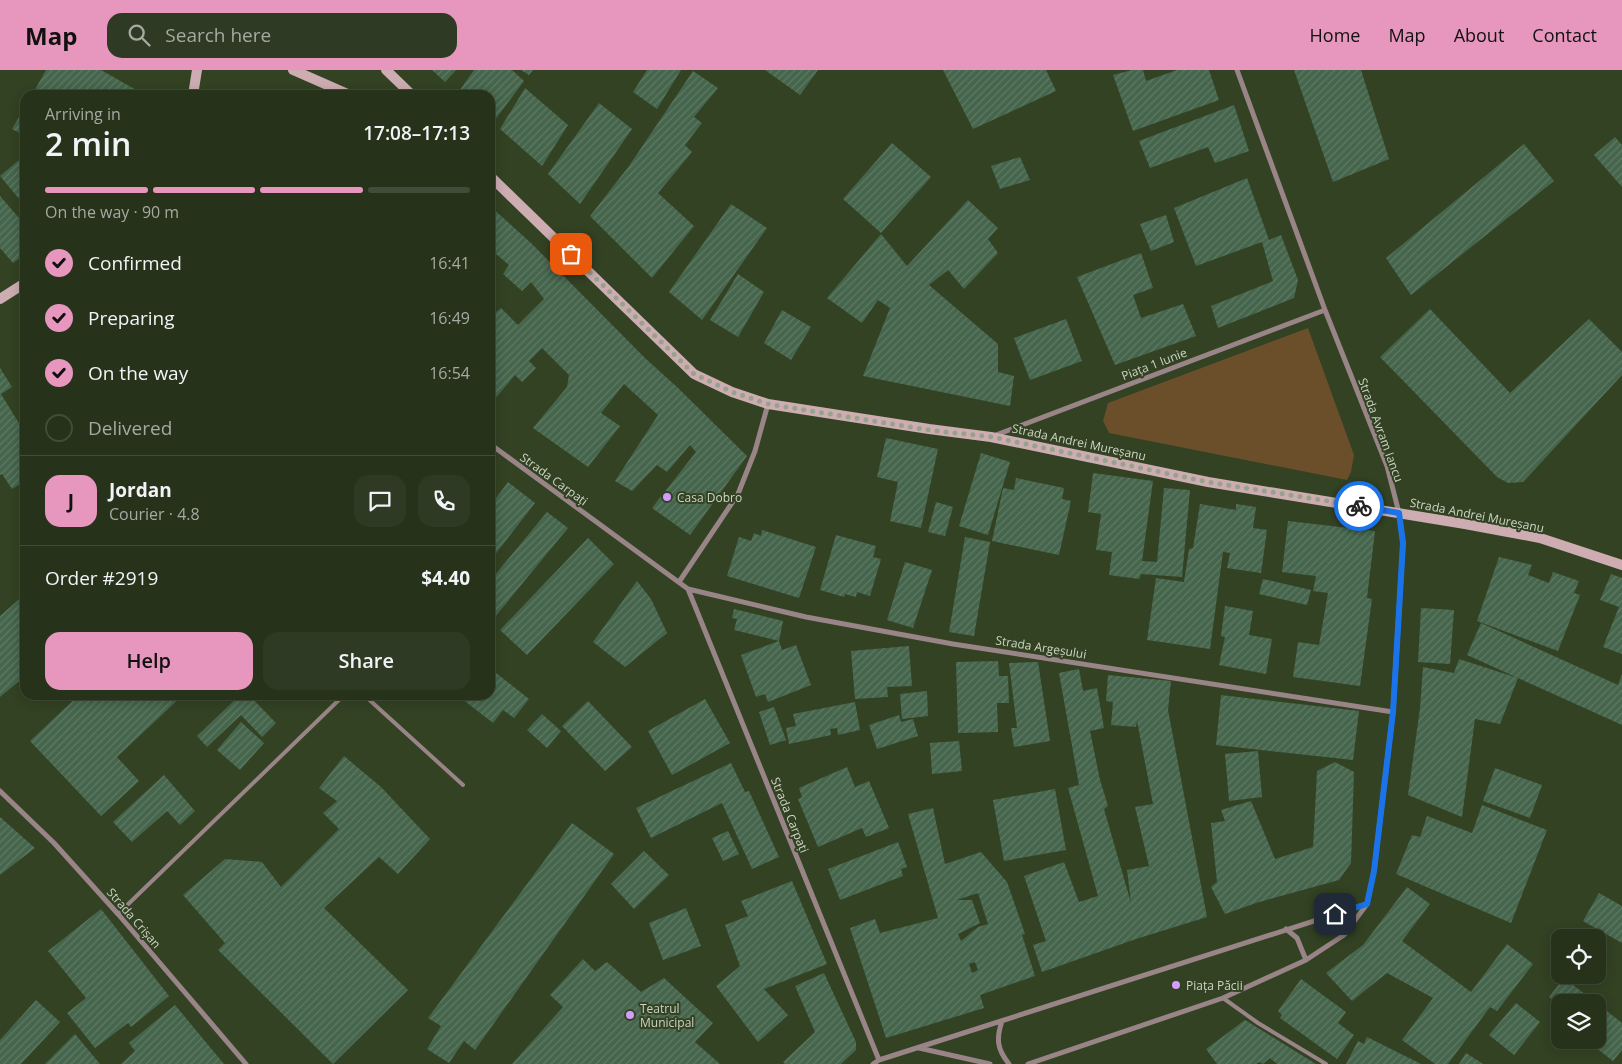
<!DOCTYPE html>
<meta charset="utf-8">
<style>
:root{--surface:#26321a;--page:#2e3a23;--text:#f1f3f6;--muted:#a4aaa2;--line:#424d39;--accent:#e797bd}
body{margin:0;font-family:"Open Sans",sans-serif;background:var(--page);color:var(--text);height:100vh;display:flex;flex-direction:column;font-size:19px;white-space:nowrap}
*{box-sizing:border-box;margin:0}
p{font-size:16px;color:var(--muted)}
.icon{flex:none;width:28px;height:28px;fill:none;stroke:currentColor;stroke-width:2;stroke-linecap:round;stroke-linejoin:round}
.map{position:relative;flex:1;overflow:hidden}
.sheet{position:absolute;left:20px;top:20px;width:475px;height:610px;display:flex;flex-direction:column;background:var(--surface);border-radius:15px;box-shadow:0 2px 12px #0003,0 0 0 1px var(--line)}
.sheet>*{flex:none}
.buttons{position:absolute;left:1551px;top:859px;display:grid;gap:10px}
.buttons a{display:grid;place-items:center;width:55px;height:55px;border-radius:10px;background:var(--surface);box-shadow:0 2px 12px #0003,0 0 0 1px var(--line);font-size:25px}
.pin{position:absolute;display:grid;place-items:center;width:42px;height:42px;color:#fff;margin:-21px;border-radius:10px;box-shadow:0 2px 8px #0006}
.courier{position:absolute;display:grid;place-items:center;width:50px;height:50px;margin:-25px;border:4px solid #1a73e8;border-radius:50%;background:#fff;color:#222;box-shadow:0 1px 6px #0007}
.summary em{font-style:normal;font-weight:600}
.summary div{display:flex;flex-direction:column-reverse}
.summary{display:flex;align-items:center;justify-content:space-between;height:85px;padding:0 25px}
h1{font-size:32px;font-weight:600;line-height:38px}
.bar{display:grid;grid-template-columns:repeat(4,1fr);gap:8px 5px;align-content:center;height:60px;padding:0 25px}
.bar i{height:6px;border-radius:4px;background:var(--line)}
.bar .on{background:var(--accent)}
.bar p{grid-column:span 4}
.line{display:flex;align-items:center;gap:12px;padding:0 25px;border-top:1px solid var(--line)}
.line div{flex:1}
.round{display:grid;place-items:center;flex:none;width:52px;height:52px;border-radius:15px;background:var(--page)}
ol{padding:0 25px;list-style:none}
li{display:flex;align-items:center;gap:15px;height:55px}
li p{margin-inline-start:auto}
li .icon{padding:5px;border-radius:50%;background:var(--accent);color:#111;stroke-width:4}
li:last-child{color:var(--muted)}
li i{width:28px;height:28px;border:2px solid var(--line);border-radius:50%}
.cta{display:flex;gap:10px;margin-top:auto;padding:10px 25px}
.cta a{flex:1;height:58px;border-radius:15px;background:var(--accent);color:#111;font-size:20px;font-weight:600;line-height:58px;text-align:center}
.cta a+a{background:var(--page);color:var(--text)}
header{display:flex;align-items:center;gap:30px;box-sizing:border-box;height:70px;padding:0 25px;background:var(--accent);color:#111}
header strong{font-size:24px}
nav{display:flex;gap:28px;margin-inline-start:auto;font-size:18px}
.search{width:350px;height:45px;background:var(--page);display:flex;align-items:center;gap:12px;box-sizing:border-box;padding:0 18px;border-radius:15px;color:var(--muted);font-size:19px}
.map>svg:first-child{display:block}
.garden{fill:#6b4e2a}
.building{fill:url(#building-hatch);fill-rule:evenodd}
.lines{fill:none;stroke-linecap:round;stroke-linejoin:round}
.lane{stroke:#998587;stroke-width:4}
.street{stroke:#998587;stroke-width:5}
.secondary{stroke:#cdadb1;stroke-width:10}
.done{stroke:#96a28b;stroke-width:5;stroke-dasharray:0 9}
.route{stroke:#1a73e8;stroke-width:6}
.poi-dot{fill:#d49cfc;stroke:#334223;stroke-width:2}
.labels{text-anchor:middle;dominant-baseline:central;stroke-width:4;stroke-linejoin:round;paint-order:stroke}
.street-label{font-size:12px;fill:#ccd5c3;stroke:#334223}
.poi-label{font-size:12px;fill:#ccd5c3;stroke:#334223;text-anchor:start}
</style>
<header>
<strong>Map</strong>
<div class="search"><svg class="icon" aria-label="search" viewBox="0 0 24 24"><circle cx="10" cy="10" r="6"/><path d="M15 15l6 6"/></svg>Search here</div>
<nav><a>Home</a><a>Map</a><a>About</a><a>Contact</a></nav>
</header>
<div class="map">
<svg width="1622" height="994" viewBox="0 0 1622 994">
<defs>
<pattern id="building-hatch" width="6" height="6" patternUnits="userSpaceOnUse" patternTransform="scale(1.25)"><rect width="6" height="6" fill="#45654c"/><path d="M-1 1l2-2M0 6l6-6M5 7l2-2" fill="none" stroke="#5f7a64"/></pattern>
</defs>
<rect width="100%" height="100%" fill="#334223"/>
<path class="garden" d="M1308,258L1354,385L1351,402L1347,410L1109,363L1103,351L1108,333Z"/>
<path class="building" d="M46,0H101L145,25H32Z
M432,0H456L445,12Z
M474,0H512L524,11L492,54L490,52V25L457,24Z
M521,0H533L529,5Z
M647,0H681L657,39L633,22Z
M765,0H818L800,25Z
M943,0H1046L1056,21L973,59Z
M1132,0H1143L1146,11L1177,0H1209L1219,30L1133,61L1113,5Z
M1294,0H1361L1389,89L1333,112Z
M693,1L718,18L694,47L702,53L685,75L692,82L658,123L694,156L652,208L590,146L629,96Z
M525,18L568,55L542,96L500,59Z
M599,33L632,59L580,134L548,104Z
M1234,35L1249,81L1215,93L1208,77L1150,98L1139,71Z
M25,37V66L12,59Z
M1615,67L1622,75V117L1594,85Z
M892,73L931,107L881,163L843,129Z
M1524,74L1554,111L1411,225L1386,188Z
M25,85V136L0,106Z
M1020,87L1030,110L1000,119L991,96Z
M1247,108L1269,170L1281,165L1298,210L1294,228L1218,258L1211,236L1273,211L1262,172L1196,196L1174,138Z
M0,126L25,155V184L13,193L0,178Z
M968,130L998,158L988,169L998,183L964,219L948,200L929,215L998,274V302L1014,306L1010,336L863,306L890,238L878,230L862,253L827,228L881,164L907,196Z
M731,134L767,158L702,250L669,222Z
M490,136L531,173L646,289L677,317L747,386L690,465L652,438L696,382L690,375L667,402L657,395L632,421L615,411L658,345L624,314L601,343L620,356L588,397L533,358L567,317L569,305L542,278L529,291L536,298L522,312L515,305L493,331L490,328V247L501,238L518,255L544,229L531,212L522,221L503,204L509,195L490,179Z
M1166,145L1174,172L1151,181L1140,154Z
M1141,183L1153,218L1133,225L1141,248L1183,234L1196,266L1115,295L1077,207Z
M738,204L764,222L738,267L710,250Z
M1430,239L1510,323L1589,249L1622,282V305L1523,412L1508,413L1497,407L1380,287Z
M782,240L811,257L791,290L764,273Z
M1066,249L1082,291L1030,310L1014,268Z
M0,298L12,317L1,324L25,363V411L12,419L2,404L0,405Z
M886,368L938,379L921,458L890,451L898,412L877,407Z
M981,383L1010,392L988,465L959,456Z
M1093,403L1153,411L1142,491L1157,492L1164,418L1190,420L1182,507L1141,504L1139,509L1109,505L1112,482L1096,480L1101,444L1088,442Z
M1016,408L1064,418L1062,429L1071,431L1059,485L992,471L1003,418L1014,420Z
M508,412L535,433L490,491V430L493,432Z
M936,432L953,437L945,466L928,462Z
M1200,434L1236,440V434L1256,437L1253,458L1267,460L1261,503L1227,498L1230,483L1223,482L1210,579L1147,570L1156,508L1184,512L1189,479L1193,478Z
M547,442L568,458L490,553V511Z
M1288,451L1375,461L1367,528L1372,529L1360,616L1293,607L1298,572L1319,575L1328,523L1313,521L1316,506L1282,502Z
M762,460L816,477L799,528L727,506L739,467L751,471L754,463L761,466Z
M836,465L876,476L873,487L881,489L870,526L857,522L856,527L845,524L844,527L820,520Z
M965,467L990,472L974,566L949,562Z
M588,468L614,494L527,585L500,560Z
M1499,487L1532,495L1528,505L1549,513L1553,502L1579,511L1574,523L1580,525L1558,581L1477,551Z
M905,492L932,500L913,558L887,550Z
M1611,504L1622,508V584L1603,577L1619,537L1600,530Z
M1263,509L1311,520L1307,535L1259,524Z
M637,511L651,529L667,563L625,597L593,572Z
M25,524V606L0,627V546Z
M1225,536L1253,541L1249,565L1272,569L1266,604L1219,595L1225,567L1221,566Z
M1421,538L1454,540L1450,594L1418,592Z
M734,539L783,551L779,571L782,580L796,575L811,615L768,632L765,624L756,627L741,585L779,571L734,560L737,549L732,548Z
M1481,553L1618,615L1622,604V655L1518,608L1500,654L1475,649L1462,747L1408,725L1420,638L1423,597L1454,603L1459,589L1518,608L1467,585Z
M909,576L912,616L887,617L888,627L855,629L851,581Z
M998,591L999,606H1008L1009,633H997L998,662L958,663L956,592Z
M1038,592L1050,671L1014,677L1011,658H1017L1009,593Z
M490,598L529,629L514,648L503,640L493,653L457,625H490Z
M1079,599L1083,621L1097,618L1104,658L1090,661L1100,710L1108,736L1104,739L1131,833L1127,800L1149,796L1135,737L1153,734L1137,651L1136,657L1111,655L1113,632L1106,631L1108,605L1171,611L1168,640L1207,847L1136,869L1042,902L1033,875L1046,871L1024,806L1064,792L1079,832L1098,826L1068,718L1079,715L1059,603Z
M927,621L928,646L902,649L900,624Z
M79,625H183L117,687L139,711L101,746L30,671Z
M240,625H249L276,653L262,667L241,645L207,677L197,666Z
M1221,625L1359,641L1353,690L1216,675Z
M705,629L730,673L672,705L648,661Z
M588,631L632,677L605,701L562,656Z
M855,632L860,660L838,665L837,658L830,659L831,665L789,674L786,658L796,656L793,644Z
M774,637L786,670L770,675L759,642Z
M542,644L561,661L547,678L527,660Z
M899,645L901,652L913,649L918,666L877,679L869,655Z
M241,652L264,673L240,700L217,680Z
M959,671L962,701L932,704L930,673Z
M1258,681L1262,727L1229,731L1225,684Z
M344,686L381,717L430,769L398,804L379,787L324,838L408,920L333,994L218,880L225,873L183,825L225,789L262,792L281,817L339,759L323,743L337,731L319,718Z
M1335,692L1354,702L1351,793L1339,810L1256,833L1225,844L1211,817L1217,812L1211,753L1225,751L1221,740L1251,731L1275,789L1313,777L1317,701Z
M731,693L745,722L749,721L779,787L752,799L722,733L651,768L636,738Z
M847,697L855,717L869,711L889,758L866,767L862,758L818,777L798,729L802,727L799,718Z
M1495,698L1542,715L1530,748L1483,731Z
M164,705L195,741L180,755L167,741L132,772L113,752Z
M1055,719L1066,780L1004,791L993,730Z
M1482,735L1547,760L1511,853L1396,804L1412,765L1420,767L1427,746L1472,763Z
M933,738L945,794L981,782L1007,812L1025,864L1022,865L1035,906L980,925L984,938L886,968L850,858L875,849L880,863L938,848L908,744ZM978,823L988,854L978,857L961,871L958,864L980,853L972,830H957ZM975,892L978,900L972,903L969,894Z
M0,747L35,778L0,805Z
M572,753L614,784L475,980L464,971L449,993L427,979L441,956L428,948Z
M728,761L739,784L723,791L712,768Z
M898,772L907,797L901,799L903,806L840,830L828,799Z
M644,781L669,805L634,839L611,814Z
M792,811L827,894L764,919L788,945L758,972L716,916L740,896L725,855L748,846L741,831Z
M1407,817L1430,834L1402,871L1471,922L1507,874L1533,894L1497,941L1490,937L1448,994H1435L1402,970L1433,928L1387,903L1352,931L1326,903L1363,875Z
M1599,823L1622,836V873L1583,851Z
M686,838L701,876L663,890L649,853Z
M101,839L169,926L131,957L128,953L95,978L67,943L86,928L48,881Z
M583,889L595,901L607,892L641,922L664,908L713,953L695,972L720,994H512L563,937L550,925Z
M824,903L856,972V980L841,994H785L783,992L815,962L795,916Z
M1564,908L1595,932H1560V936L1549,927Z
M1301,909L1346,942L1338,953L1354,965L1337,989L1280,948L1282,945L1278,941Z
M36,930L60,952L21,994H0V970Z
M1516,933L1540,952L1514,985L1489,965Z
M1598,934L1622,953V980L1613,991L1586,970H1598Z
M175,935L224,994H121L135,981L129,973Z
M1245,950L1316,994H1277L1270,988L1263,994L1259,992L1256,994H1217L1206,979Z
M75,964L100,994H45Z
M1367,967L1421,994H1346L1358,971L1364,974Z
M1466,983L1483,994H1459Z"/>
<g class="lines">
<path class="lane" d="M364,625L463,715
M118,844L344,625
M1223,928L1258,953L1326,994"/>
<path class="street" d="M996,365L1325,240
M490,374L688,519L879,990
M679,512L738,424L755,381L768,334
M688,519L806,547L953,574L1393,642
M0,721L54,773L118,844L246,994
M1286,859L1297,868L1306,890
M1002,951C996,969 997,979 1009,994
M919,978L990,994
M873,994L879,990L1367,834
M1028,994L1223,928L1306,890L1344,865L1367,834L1374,801L1393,642L1403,473L1399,443L1387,396L1325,240L1237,0"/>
<path class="secondary" d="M293,0L350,25
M386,0L412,25
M193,25L197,0
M490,106L694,304L732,322L768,334L929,359L991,367L1208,412L1465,454L1540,468L1622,495
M0,229L25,213"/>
</g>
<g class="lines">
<path class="done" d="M571,184L694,304L732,322L768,334L929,360L992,367L1208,412L1359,436"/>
<path class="route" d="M1335,844L1367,834L1374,801L1393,642L1403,473L1399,443L1359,436"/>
</g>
<g class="poi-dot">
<circle cx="667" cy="427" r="5"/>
<circle cx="1176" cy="915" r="5"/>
<circle cx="630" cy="945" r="5"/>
</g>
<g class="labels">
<g class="street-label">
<text transform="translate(1154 294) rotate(-21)">Piața 1 Iunie</text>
<text transform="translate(1381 360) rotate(70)">Strada Avram Iancu</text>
<text transform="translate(1079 372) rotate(12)">Strada Andrei Mureșanu</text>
<text transform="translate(554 409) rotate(36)">Strada Carpați</text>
<text transform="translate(1477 445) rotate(11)">Strada Andrei Mureșanu</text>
<text transform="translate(1041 577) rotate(9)">Strada Argeșului</text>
<text transform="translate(790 745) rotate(68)">Strada Carpați</text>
<text transform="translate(134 848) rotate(49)">Strada Crișan</text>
</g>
<g class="poi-label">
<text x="677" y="427">Casa Dobro</text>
<text x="1186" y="915">Piața Păcii</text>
<text x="640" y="938">Teatrul<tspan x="640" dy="14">Municipal</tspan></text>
</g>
</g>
</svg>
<div class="buttons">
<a><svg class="icon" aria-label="locate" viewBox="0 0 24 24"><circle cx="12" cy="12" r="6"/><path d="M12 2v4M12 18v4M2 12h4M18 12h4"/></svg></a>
<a><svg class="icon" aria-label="layers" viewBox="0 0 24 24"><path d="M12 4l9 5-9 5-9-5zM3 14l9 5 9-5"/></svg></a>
</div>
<div class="pin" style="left:571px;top:184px;background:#ea580c"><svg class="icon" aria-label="bag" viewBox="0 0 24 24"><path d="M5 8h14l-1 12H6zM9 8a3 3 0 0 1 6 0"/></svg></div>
<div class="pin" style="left:1335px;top:844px;background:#1f2937"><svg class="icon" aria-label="home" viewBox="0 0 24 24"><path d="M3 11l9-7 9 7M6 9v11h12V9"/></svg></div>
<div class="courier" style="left:1359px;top:436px"><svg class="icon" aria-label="bike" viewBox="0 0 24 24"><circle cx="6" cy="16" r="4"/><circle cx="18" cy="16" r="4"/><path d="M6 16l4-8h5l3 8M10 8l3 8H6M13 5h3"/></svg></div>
<section class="sheet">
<div class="summary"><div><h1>2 min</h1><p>Arriving in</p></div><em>17:08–17:13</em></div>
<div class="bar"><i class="on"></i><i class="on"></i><i class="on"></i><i></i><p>On the way · 90 m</p></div>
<ol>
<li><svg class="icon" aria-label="check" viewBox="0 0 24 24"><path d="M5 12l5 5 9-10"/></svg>Confirmed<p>16:41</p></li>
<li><svg class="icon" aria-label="check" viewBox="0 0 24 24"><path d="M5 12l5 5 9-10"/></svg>Preparing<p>16:49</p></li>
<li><svg class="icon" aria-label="check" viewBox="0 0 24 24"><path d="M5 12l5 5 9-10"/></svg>On the way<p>16:54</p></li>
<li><i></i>Delivered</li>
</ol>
<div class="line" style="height:90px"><b class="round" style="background:var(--accent);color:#111">J</b><div><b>Jordan</b><p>Courier · 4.8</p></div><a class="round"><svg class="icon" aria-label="chat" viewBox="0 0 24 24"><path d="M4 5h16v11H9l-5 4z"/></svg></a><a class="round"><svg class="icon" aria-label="phone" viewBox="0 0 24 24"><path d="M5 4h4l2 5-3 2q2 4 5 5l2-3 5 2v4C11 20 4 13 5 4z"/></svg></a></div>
<div class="line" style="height:65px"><div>Order #2919</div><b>$4.40</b></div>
<div class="cta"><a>Help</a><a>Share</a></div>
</section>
</div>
